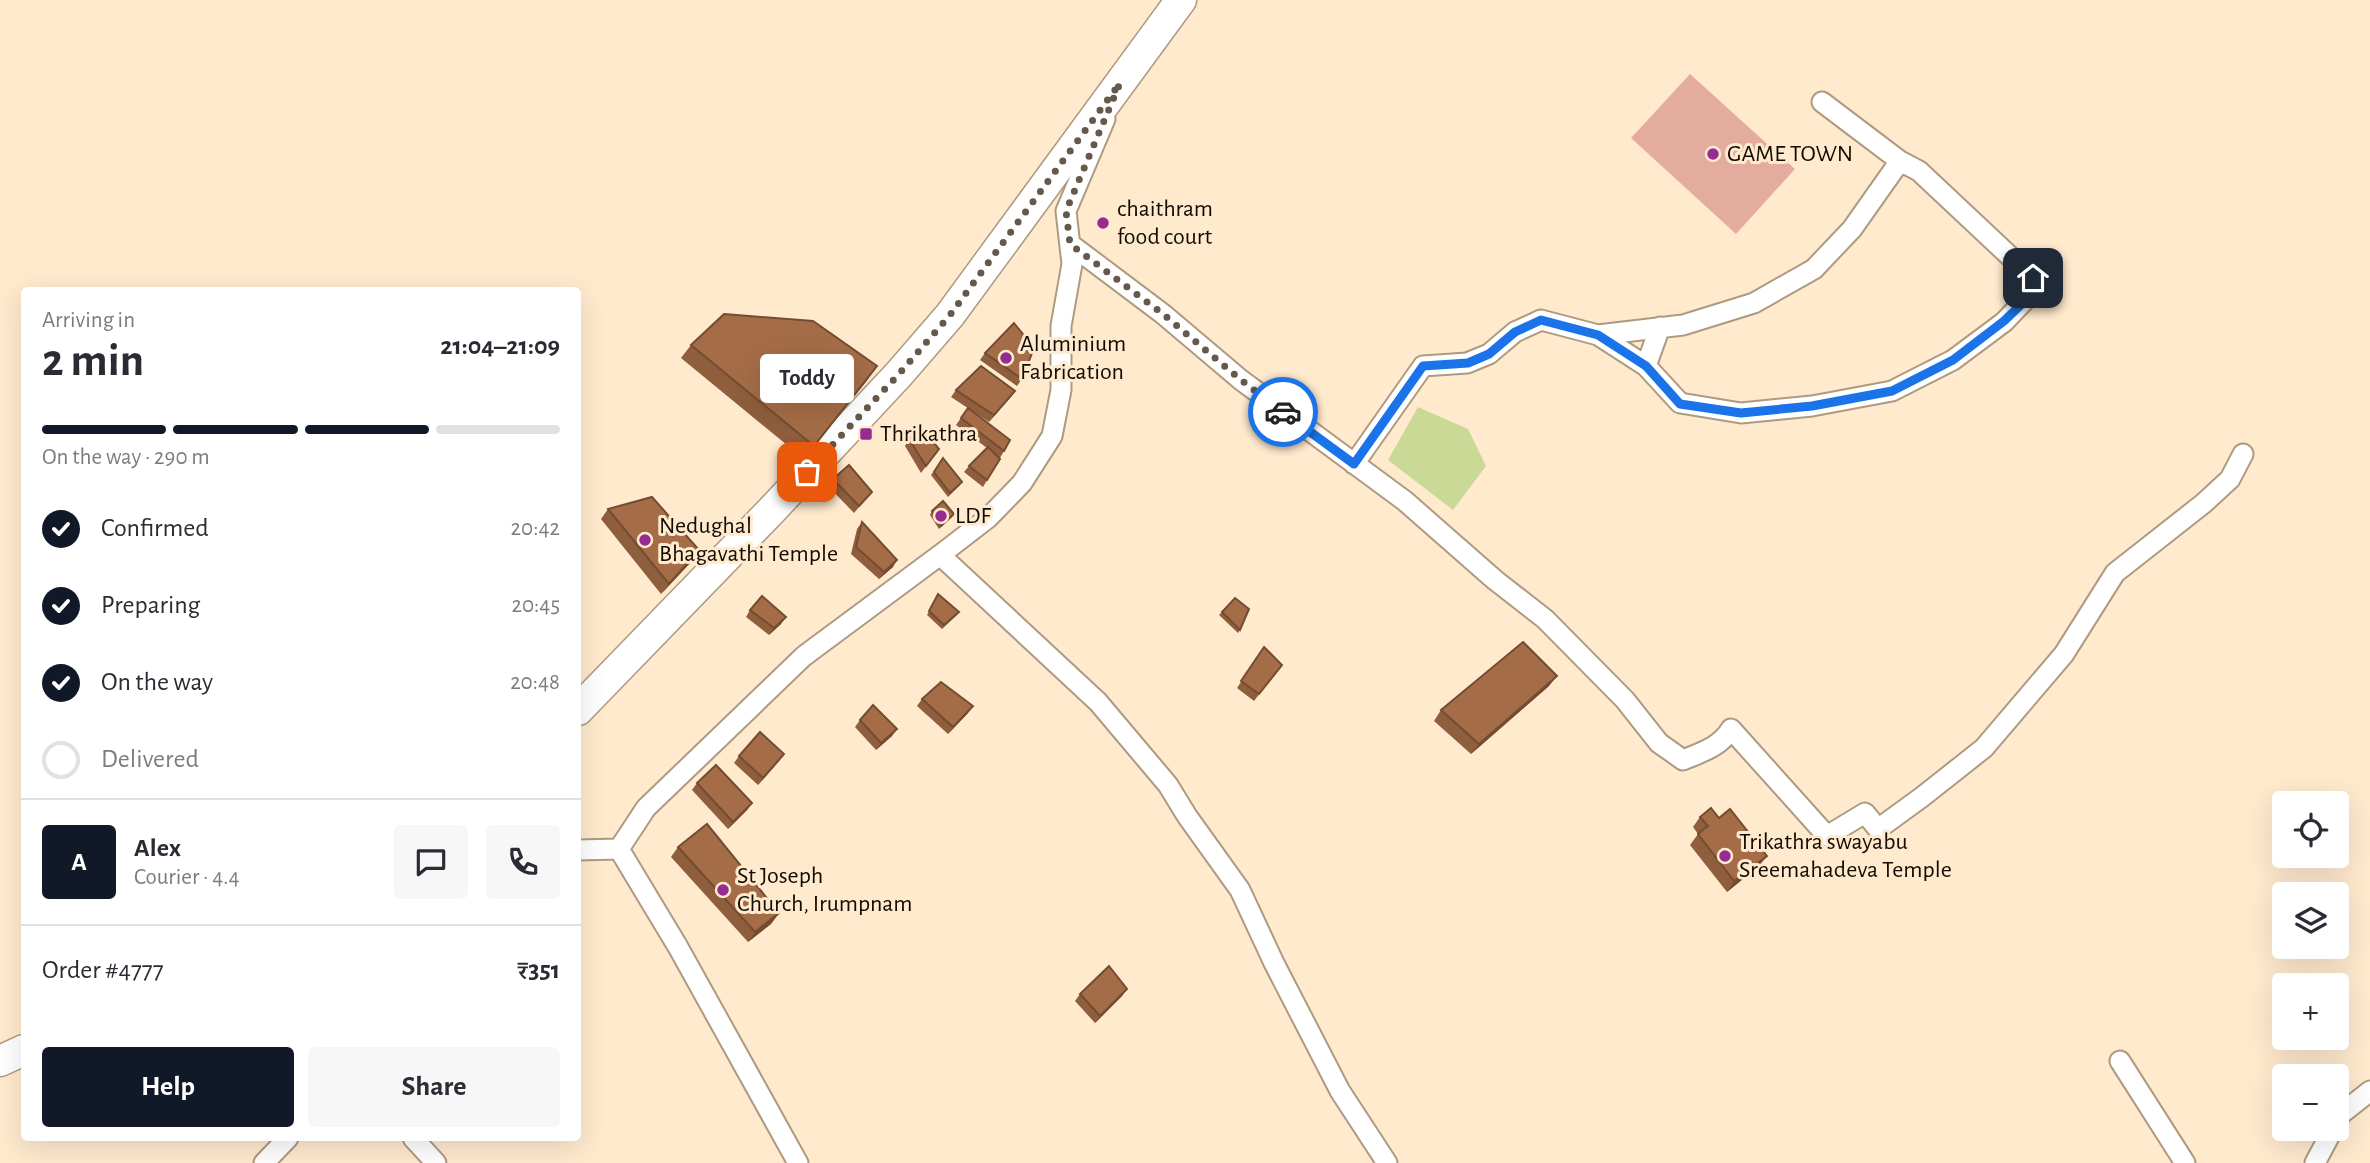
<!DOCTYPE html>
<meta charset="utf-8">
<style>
:root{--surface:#fff;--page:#f7f7f7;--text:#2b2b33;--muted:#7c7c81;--line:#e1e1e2;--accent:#111827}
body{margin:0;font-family:"Alegreya Sans",sans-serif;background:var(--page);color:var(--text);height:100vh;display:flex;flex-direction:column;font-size:26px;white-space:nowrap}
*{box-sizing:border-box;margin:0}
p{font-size:23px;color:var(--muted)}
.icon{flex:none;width:38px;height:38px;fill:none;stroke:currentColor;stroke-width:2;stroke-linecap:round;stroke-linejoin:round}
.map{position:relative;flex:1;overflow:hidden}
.panel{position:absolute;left:21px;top:287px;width:560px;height:854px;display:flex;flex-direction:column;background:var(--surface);border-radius:7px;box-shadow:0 7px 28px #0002}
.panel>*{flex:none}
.buttons{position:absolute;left:2272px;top:791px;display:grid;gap:14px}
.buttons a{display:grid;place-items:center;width:77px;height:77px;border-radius:7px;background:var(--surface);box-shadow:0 7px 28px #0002;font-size:35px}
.pin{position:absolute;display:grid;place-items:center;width:60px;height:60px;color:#fff;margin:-30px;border-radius:14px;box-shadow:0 4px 10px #0006}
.courier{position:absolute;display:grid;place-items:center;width:70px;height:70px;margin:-35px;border:5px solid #1a73e8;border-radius:50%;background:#fff;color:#222;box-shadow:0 2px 9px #0007}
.bubble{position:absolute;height:49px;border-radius:7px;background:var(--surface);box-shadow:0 7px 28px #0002;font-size:23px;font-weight:700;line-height:49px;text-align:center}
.summary em{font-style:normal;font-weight:700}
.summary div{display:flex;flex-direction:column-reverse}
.summary{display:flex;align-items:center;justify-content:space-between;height:119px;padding:0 21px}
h1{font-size:46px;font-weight:700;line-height:52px}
.bar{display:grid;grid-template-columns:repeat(4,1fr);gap:10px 7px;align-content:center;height:84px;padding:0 21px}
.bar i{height:9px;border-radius:5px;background:var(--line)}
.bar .selected{background:var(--accent)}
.bar p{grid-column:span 4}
.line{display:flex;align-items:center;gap:18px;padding:0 21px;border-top:2px solid var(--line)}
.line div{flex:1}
.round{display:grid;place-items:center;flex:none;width:74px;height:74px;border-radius:7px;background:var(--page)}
ol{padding:0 21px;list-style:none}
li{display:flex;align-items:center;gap:21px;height:77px}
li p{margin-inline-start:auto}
li .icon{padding:7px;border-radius:50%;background:var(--accent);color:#fff;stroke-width:4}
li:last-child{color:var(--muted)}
li i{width:38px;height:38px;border:4px solid var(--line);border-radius:50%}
.primary-button{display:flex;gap:14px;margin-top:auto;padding:14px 21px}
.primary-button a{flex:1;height:80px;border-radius:7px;background:var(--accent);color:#fff;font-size:28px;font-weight:700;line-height:80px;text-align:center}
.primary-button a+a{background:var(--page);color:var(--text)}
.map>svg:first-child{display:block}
.green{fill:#e4ac9f}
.water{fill:#cbd996}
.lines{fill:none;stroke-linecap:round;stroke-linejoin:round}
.street-casing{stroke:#ae9a80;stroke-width:23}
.primary-casing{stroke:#ae9a80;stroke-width:33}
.street{stroke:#fff;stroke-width:19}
.primary{stroke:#fff;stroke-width:30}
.wall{fill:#8e5e3d}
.shaded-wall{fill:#744c32}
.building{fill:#a56d47;stroke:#744c32;stroke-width:2}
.done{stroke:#65594b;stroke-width:7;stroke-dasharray:0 12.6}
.route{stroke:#1a73e8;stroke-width:9}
.poi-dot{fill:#952d91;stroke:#ffeace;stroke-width:2.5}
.labels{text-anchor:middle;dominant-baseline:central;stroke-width:6;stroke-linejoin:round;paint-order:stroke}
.poi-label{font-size:24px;fill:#120b04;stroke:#ffeace;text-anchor:start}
</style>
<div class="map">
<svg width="2370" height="1163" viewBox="0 0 2370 1163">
<rect width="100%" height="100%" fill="#ffeace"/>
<path class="green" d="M1690,74L1795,169L1736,234L1631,138Z"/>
<path class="water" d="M1418,407L1468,429L1486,466L1453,510L1388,460Z"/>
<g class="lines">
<defs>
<path id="street" d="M1822,102L1900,161
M1105,119L1066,211L1072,264L1061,326V390L1052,436L1022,483L988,518L940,555L1098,702L1168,785L1187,816L1240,890L1274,963L1340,1091L1387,1163
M1070,244L1163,314L1241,380L1405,501L1495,580L1545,619L1625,700L1659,743L1683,760C1702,752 1720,747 1731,729L1827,836L1865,813L1878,829L1922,797L1984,748L2064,654L2115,573L2204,503L2230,479L2243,454
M1646,366L1660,327
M1354,464L1423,366L1467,363L1489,354L1515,332L1541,320L1598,335L1646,366L1680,403L1741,413L1812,406L1892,391L1953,360L2004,322L2027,298L2033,278L1919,171L1900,161L1852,229L1814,269L1754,303L1683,325L1598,335
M578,850L619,849
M2120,1061L2185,1163
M2336,1123L2341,1114L2370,1091
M413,1138L436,1163
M264,1163L288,1138
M798,1163L678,947L619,849L646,808L804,656L940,555
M2315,1163L2333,1129"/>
<path id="primary" d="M578,710L771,511L899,374L950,315L1181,0
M0,1061L24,1050"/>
</defs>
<use href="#street" class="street-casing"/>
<use href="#primary" class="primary-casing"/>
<use href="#street" class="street"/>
<use href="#primary" class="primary"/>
</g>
<path class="wall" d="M691,345L868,379L804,459L681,358Z
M985,353L1022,379L1017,386L980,360Z
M956,390L1015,391L989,422L951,397Z
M968,408L1004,451L983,487L964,472L969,466L987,448L956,425Z
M909,439L939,449L921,473L905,446Z
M943,458L960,485L948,497L931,475Z
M833,479L872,492L854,513L828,486Z
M608,509L692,561L661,594L601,519Z
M932,511L952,517L939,529L930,515Z
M862,522L893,567L879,579L851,554L857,529Z
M938,594L957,615L942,629L927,615Z
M750,610L781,624L769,635L746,617Z
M1222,612L1240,630L1238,633L1219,615Z
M1264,647L1277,671L1254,701L1237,688Z
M1549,686L1471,754L1434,721L1441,710Z
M922,699L968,713L948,734L917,706Z
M860,720L892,736L876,750L855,727Z
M739,756L779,761L758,785L734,763Z
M697,783L752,803L747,810L728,829L692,790Z
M1700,817L1719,818L1759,866L1727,892L1690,845L1698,834L1693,827Z
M678,847L779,913L771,924L748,942L671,857Z
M1127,989L1122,996L1095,1023L1075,1001L1080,994Z"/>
<path class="shaded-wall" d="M877,366L868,379L804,459L814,446Z
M1015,391L1010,398L989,422L994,415Z
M699,550L692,561L661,594L669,584Z
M897,560L893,567L879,579L884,572Z
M786,617L781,624L769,635L774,628Z
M1557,676L1549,686L1471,754L1479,744Z
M973,706L968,713L948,734L953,727Z
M897,729L892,736L876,750L881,743Z
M784,754L779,761L758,785L763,778Z
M752,803L747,810L728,829L733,822Z
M1767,856L1759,866L1727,892L1734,881Z
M779,913L771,924L748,942L755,932Z
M1127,989L1122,996L1095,1023L1100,1016Z"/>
<path class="building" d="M724,314L813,321L877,366L814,446L691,345Z
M1014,323L1034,348L1022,379L985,353Z
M981,366L1015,391L994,415L956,390Z
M968,408L1010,440L1004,451L961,418Z
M921,427L939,449L926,466L909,439Z
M988,447L1000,459L987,480L969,466Z
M943,458L962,482L950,493L934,472Z
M849,465L872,492L859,506L833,479Z
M652,497L699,550L669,584L608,509Z
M943,501L954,514L941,526L932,511Z
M862,522L897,560L884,572L856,547Z
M938,594L959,612L944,625L929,611Z
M762,596L786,617L774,628L750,610Z
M1235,598L1249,609L1240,630L1222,612Z
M1523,642L1557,676L1479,744L1441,710Z
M1264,647L1282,665L1259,694L1241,681Z
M941,682L973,706L953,727L922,699Z
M873,705L897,729L881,743L860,720Z
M760,732L784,754L763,778L739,756Z
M716,765L752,803L733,822L697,783Z
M1711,808L1719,818L1730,809L1767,856L1734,881L1698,834L1708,826L1700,817Z
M707,824L779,913L755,932L678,847Z
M1109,966L1127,989L1100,1016L1080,994Z"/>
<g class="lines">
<path class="done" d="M807,472L899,374L950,315L1120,83L1066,211L1070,244L1163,314L1241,380L1283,412"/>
<path class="route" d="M1283,412L1354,464L1423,366L1468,363L1489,354L1515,332L1541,320L1598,335L1646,366L1680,404L1741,413L1812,406L1892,391L1953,360L2004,321L2028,298L2033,278"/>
</g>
<g class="poi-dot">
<circle cx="1713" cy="154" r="7"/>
<circle cx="1103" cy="223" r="7"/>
<circle cx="1006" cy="358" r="7"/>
<rect x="859" y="427" width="14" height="14" rx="3.5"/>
<circle cx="941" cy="516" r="7"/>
<circle cx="645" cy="540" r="7"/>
<circle cx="1725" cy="856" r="7"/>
<circle cx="723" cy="890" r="7"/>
</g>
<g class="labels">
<g class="poi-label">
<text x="1727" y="154">GAME TOWN</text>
<text x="1117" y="209">chaithram<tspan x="1117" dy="28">food court</tspan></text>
<text x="1020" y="344">Aluminium<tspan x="1020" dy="28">Fabrication</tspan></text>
<text x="880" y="434">Thrikathra</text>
<text x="955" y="516">LDF</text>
<text x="659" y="526">Nedughal<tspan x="659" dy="28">Bhagavathi Temple</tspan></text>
<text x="1739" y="842">Trikathra swayabu<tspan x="1739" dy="28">Sreemahadeva Temple</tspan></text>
<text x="737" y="876">St Joseph<tspan x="737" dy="28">Church, Irumpnam</tspan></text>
</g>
</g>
</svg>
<div class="buttons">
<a><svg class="icon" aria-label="locate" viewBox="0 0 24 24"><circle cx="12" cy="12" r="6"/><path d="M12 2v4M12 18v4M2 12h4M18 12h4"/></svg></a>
<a><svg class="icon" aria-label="layers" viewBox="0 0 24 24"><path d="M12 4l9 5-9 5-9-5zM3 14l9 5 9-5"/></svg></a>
<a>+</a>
<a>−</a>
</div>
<div class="pin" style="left:807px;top:472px;background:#ea580c"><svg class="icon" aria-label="bag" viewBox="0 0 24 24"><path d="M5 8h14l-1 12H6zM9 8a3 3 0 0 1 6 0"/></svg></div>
<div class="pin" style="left:2033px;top:278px;background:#1f2937"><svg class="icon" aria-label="home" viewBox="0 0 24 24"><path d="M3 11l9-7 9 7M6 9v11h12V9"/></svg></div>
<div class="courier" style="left:1283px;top:412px"><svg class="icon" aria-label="car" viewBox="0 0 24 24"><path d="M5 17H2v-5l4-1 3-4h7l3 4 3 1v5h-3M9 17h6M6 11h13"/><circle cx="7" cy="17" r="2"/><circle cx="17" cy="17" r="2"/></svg></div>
<div class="bubble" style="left:760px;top:354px;width:94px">Toddy</div>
<section class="panel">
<div class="summary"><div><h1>2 min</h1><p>Arriving in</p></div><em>21:04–21:09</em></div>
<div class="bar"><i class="selected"></i><i class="selected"></i><i class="selected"></i><i></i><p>On the way · 290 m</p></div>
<ol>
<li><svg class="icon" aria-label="check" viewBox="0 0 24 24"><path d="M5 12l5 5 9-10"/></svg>Confirmed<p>20:42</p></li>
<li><svg class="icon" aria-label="check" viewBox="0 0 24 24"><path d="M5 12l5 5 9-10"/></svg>Preparing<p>20:45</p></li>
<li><svg class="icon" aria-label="check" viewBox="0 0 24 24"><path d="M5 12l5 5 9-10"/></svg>On the way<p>20:48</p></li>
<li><i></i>Delivered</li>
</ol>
<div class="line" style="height:126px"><b class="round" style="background:var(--accent);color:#fff">A</b><div><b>Alex</b><p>Courier · 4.4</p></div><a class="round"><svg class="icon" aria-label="chat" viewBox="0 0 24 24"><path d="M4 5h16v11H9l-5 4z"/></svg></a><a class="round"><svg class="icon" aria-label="phone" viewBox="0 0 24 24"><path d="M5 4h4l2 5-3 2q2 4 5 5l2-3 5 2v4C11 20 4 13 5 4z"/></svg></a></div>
<div class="line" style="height:91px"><div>Order #4777</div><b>₹351</b></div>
<div class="primary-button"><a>Help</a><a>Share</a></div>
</section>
</div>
